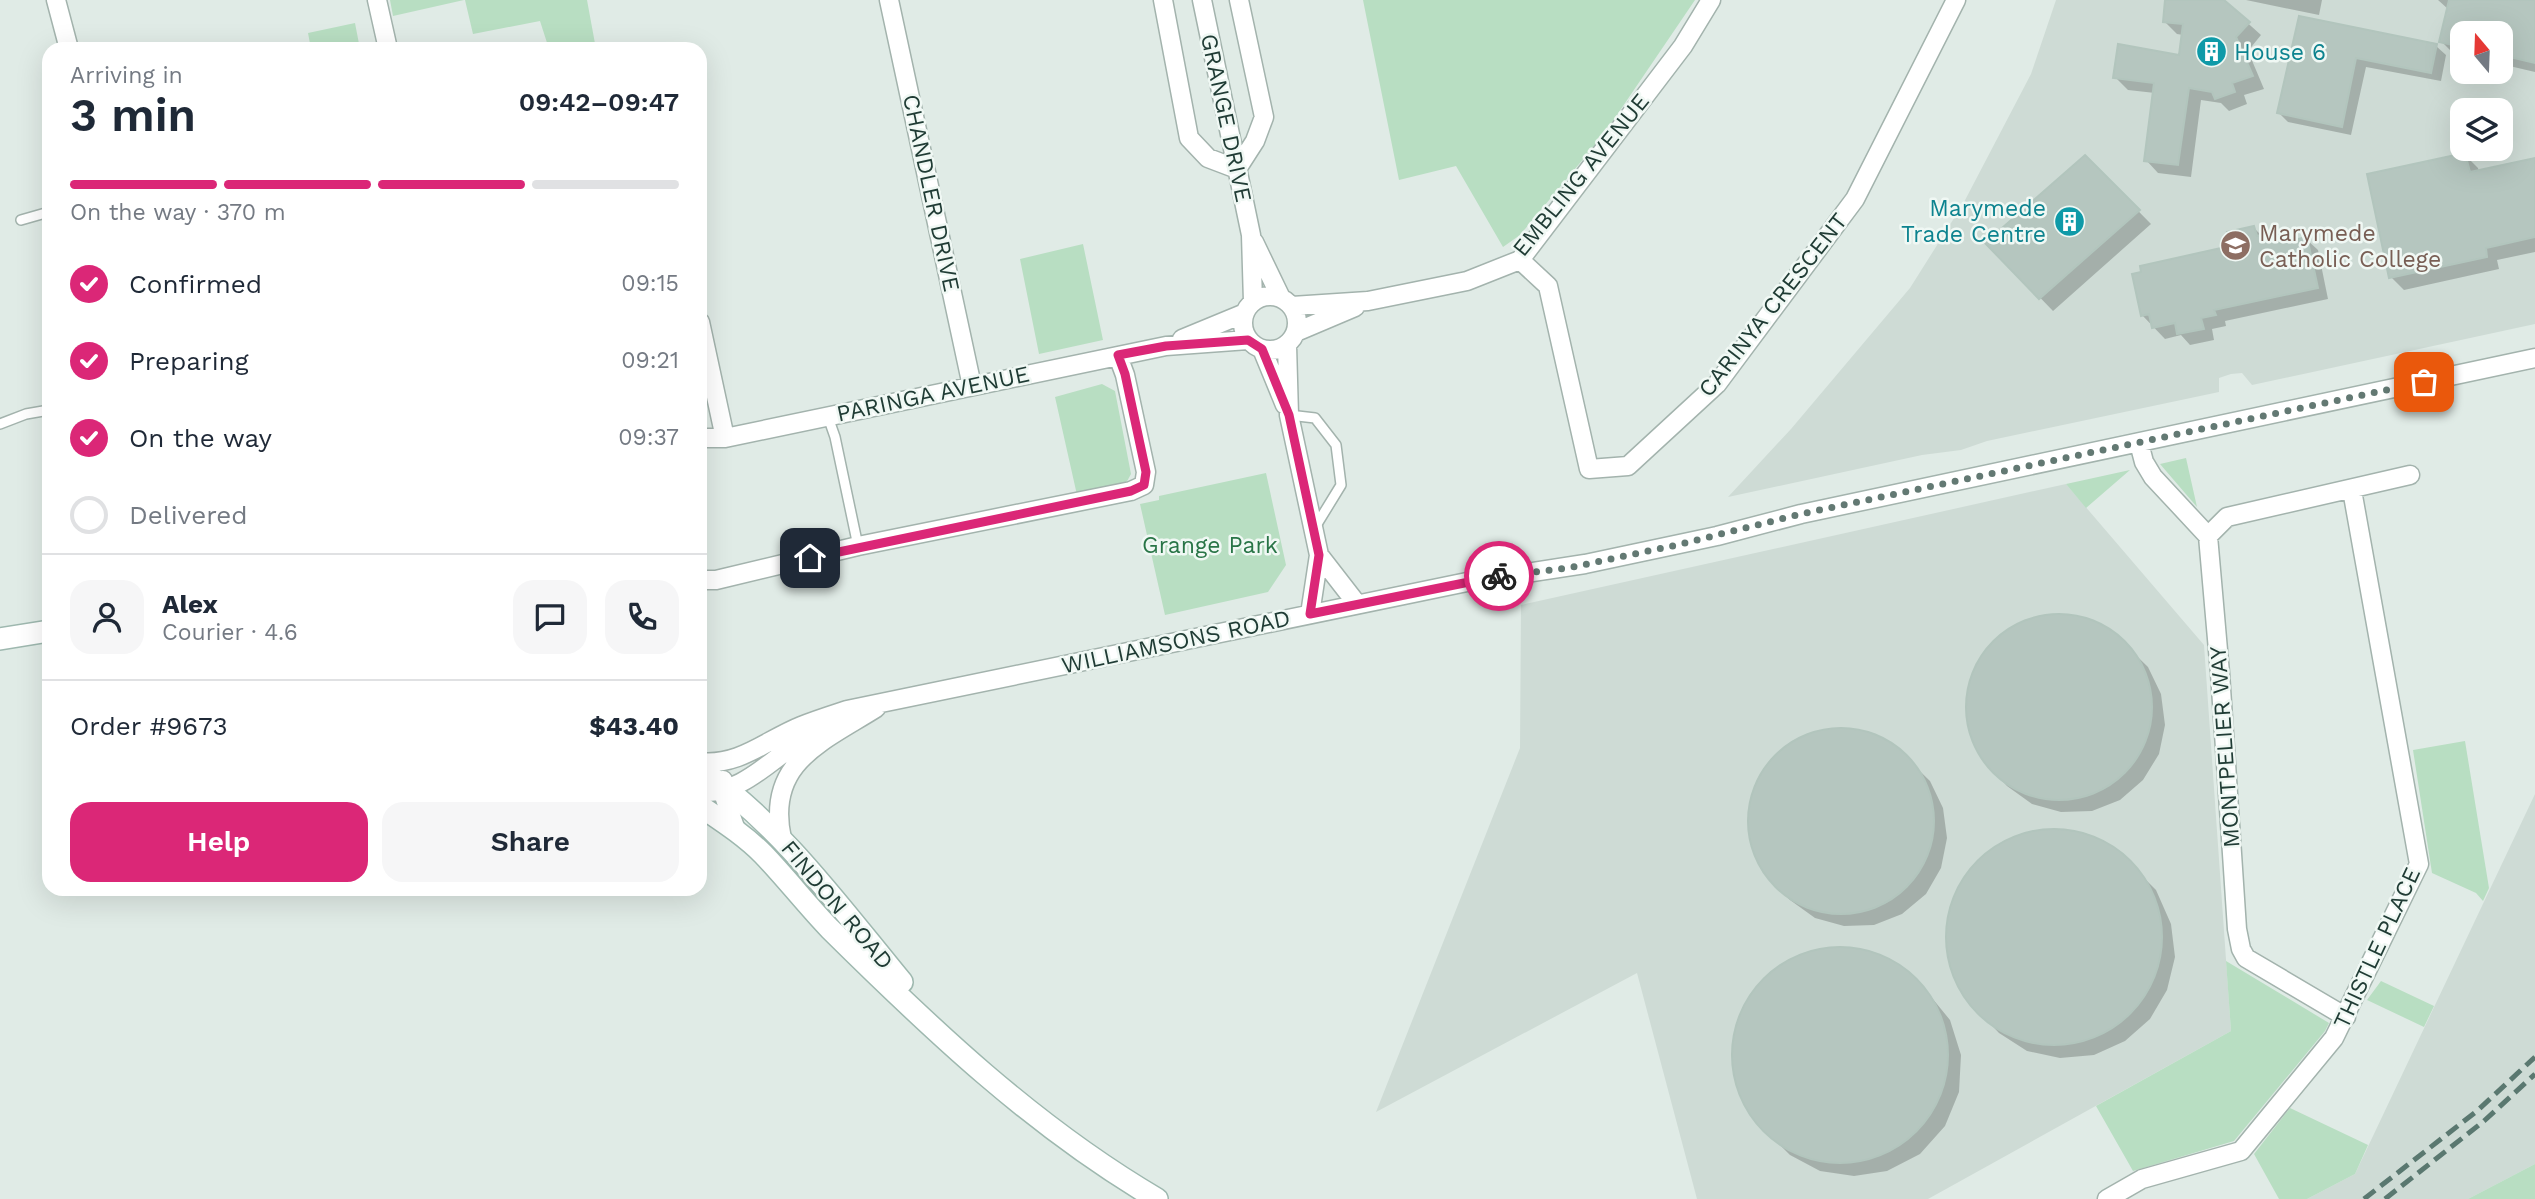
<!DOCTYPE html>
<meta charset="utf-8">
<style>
:root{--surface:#fff;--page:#f6f6f7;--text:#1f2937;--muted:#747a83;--line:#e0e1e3;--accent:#db2777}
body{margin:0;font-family:"Work Sans",sans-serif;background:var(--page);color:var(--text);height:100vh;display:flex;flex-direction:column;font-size:26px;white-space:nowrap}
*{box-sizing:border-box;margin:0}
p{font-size:23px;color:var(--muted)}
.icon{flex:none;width:38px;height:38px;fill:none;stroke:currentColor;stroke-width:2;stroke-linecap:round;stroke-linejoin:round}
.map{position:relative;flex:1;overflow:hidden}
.side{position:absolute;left:42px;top:42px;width:665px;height:854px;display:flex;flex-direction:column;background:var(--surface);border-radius:21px;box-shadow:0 7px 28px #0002}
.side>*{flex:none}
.needle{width:46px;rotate:341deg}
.tools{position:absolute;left:2450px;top:21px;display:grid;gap:14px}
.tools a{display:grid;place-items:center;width:63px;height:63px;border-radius:14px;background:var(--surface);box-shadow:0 7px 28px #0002;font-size:35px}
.pin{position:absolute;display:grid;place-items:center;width:60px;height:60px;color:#fff;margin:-30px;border-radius:14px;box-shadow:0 4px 10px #0006}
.courier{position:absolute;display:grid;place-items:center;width:70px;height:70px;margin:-35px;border:5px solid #db2777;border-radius:50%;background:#fff;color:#222;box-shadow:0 2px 9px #0007}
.headline em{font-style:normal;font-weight:600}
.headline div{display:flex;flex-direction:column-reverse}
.headline{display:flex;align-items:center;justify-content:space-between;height:119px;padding:0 28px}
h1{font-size:46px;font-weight:600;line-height:52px}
.bar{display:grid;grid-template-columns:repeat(4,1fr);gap:10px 7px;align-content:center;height:84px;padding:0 28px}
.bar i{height:9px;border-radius:5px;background:var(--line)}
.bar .current{background:var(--accent)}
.bar p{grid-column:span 4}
.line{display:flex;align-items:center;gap:18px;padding:0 28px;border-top:2px solid var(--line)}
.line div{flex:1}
.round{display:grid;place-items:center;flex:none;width:74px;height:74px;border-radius:21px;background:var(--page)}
ol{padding:0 28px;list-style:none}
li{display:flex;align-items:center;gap:21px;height:77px}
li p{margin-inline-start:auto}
li .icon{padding:7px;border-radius:50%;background:var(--accent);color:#fff;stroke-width:4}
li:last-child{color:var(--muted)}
li i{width:38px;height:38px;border:4px solid var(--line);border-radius:50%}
.primary-button{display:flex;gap:14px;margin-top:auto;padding:14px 28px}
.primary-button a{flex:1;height:80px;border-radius:21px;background:var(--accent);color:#fff;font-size:28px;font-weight:600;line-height:80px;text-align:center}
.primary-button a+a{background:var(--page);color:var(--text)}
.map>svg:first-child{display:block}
.built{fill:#cedbd5;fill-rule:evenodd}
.green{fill:#b8dec2}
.shadow{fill:#0003}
.building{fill:#b5c6bf;stroke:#b2c5bd;stroke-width:2}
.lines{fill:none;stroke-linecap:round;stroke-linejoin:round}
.lane-casing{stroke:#a3b3ad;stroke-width:12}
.street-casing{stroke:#a3b3ad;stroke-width:21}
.secondary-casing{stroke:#9eb8af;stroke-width:24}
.lane{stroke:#fff;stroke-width:9}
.street{stroke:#fff;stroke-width:18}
.secondary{stroke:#fff;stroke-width:21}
.rail{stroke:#5a7870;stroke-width:5;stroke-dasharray:14 7;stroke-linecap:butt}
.done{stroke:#637973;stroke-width:7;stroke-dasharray:0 12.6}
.route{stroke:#db2777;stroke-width:9}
.labels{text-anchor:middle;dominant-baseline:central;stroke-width:5;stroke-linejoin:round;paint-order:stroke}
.culture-label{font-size:23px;fill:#0d838f;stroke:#f0f8f4;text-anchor:start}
.street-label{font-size:23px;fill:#203c35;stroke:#f0f8f4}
.education-label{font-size:23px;fill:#785e54;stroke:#f0f8f4;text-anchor:start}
.park-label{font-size:23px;fill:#297547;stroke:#f0f8f4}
</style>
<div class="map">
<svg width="2535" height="1199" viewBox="0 0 2535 1199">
<rect width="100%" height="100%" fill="#e0ebe6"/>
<path class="built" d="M2056,0H2535V324L2252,385L2242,373L2231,374L2219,378V392L1987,441L1961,450L1922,455L1728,497L1791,429L1910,288L1963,204L2031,74ZM2462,33H2501V72H2462ZM2462,110H2501V149H2462Z
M2066,484L2204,645L2231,1031L1928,1199H1697L1637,973L1376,1112L1520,748L1521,605Z
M2535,794V1164L2468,1199H2307L2355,1174Z"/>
<path class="green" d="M390,0H464L393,16Z
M465,0H587L596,49H549L540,21L473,34Z
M1363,0H1695L1604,134L1520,235L1503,247L1456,166L1399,180Z
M355,23L360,49H311L308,33Z
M1083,244L1103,340L1039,354L1020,259Z
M1102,384L1115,391L1131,474L1125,485L1077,495L1055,397Z
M2186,458L2197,507L2160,464Z
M2130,470L2086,508L2066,484Z
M1266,473L1286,565L1268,592L1165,615L1140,504L1159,500V496Z
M2465,741L2489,888L2483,901L2476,893L2432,873L2413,750Z
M2226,961L2329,1023L2325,1031L2234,1141L2133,1171L2096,1106L2231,1031Z
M2381,981L2434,1006L2424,1027L2367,1000Z
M2290,1108L2368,1145L2355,1174L2307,1199H2279L2254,1154Z
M2535,1164V1199H2468Z"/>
<path class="shadow" d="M2167,0H2222L2261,35L2248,51L2264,89L2244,95L2247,104L2229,111L2221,103L2201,100L2191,177L2158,173L2146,160L2155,93L2128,90L2115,77L2180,57L2183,35L2177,34L2165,22Z
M2246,0H2322L2319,15Z
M2438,0H2535V72L2501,64V33H2462V56L2454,54L2441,41L2448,9Z
M2300,18L2436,46L2446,55L2441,81L2366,67L2351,135L2288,122L2279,113Z
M2465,155L2478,168L2479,172L2535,160V252L2497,260L2499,269L2404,290L2391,277Z
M2085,157L2151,224L2053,311L1987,243Z
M2254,228L2263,237L2277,234L2287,243L2306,239L2318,250L2328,299L2225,321L2226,326L2212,329L2214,340L2190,345L2181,335L2165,339L2142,315L2232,248Z
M2055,615L2085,619L2112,632L2148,667L2161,694L2165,725L2159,754L2143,780L2120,800L2092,811L2061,812L2032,804L2007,786L1994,772L1976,748L1967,719L1968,689L1979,660L1999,637L2025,621Z
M1837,729L1867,733L1894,746L1930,781L1943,808L1947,838L1941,868L1926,894L1902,914L1874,925L1844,926L1815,918L1790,900L1776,887L1758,862L1749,833L1751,802L1762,774L1781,751L1808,736Z
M2045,831L2082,834L2116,850L2156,890L2171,924L2175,957L2167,990L2150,1019L2125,1041L2094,1055L2060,1058L2027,1051L1999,1033L1962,994L1949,963L1947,926L1957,890L1979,861L2009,840Z
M1847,948L1883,956L1914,976L1950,1020L1961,1055L1959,1092L1945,1126L1920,1154L1887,1171L1854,1176L1820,1171L1790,1155L1752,1117L1737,1087L1732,1053L1738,1020L1754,990L1779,967L1810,952Z"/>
<path class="building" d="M2165,0H2224L2250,22L2236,37L2253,76L2232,83L2235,92L2215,99L2212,92L2189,88L2178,165L2144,161L2154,83L2113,78L2118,44L2179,55L2183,24L2163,22Z
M2449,0H2535V63L2501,55V33H2462V47L2439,42Z
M2299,16L2437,44L2431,73L2356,58L2342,127L2277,113Z
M2465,153L2470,172L2535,158V237L2486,248L2487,257L2389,278L2367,174Z
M2085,155L2140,210L2039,299L1985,243Z
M2254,226L2257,236L2278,232L2280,243L2307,237L2318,288L2214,310L2216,315L2201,318L2204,329L2177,334L2175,323L2152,328L2149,314L2141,316L2132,274L2141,272L2140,266L2230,246L2227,232Z
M1966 707a93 93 0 1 1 186 0a93 93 0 1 1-186 0Z
M1748 821a93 93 0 1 1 186 0a93 93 0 1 1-186 0Z
M1946 937a108 108 0 1 1 216 0a108 108 0 1 1-216 0Z
M1732 1055a108 108 0 1 1 216 0a108 108 0 1 1-216 0Z"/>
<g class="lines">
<defs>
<path id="lane" d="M21,220L49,212
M1289,415L1315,418L1336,445L1341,485L1314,529
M828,417L835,437L858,546
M0,424L26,414L49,410"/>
<path id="street" d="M56,0L69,49
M377,0L388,49
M889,0L972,386
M1163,0L1189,138L1208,158L1237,169L1255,141L1264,117L1239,0
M1202,0L1251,235L1253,302
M1254,242L1281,298
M1520,260L1548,286L1589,469L1628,466L1717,384L1855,199L1956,0
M1243 323a27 27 0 1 1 54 0a27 27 0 1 1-54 0Z
M1292,306L1368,301L1467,281L1520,260L1683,46L1711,0
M700,322L725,438
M1296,332L1355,307
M1182,339L1245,313
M1287,345L1289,415L1319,555L1310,614
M1262,349L1285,405
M700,438H725L1166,346L1248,340
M2139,443L2144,462L2153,477L2208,536L2220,673L2237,929L2241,949L2246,958L2346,1017
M2208,536L2227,517L2410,475
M1319,555L1357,604
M700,580H716L858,546L1131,491L1144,485L1146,472L1125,375L1118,356
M700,762C740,766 766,740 801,726C816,720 832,715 847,710L1467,582L1585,564L1717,536L1801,514L2535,358
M723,780L724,796L736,830
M700,792C741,795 770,760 802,740C813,733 826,729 837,724
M782,839C765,763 822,742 876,708
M2107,1199L2142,1179L2241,1151L2334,1038L2419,864L2352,490"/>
<path id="secondary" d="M0,639L49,631
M700,769C781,825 840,907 902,982
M700,806C722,821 744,835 763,854C786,878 807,905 830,929C931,1029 1034,1127 1157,1199"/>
</defs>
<use href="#lane" class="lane-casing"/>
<use href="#street" class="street-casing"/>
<use href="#secondary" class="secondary-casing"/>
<use href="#lane" class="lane"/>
<use href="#street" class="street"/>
<use href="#secondary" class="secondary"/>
<path class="rail" d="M2364,1199L2477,1111L2535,1057
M2385,1199L2484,1121L2535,1074"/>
</g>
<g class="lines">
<path class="done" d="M1499,576L1568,568L1677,545L1801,514L2424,382"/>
<path class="route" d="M810,558L1131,491L1144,485L1146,472L1125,374L1118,355L1166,346L1248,340L1262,349L1289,415L1319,555L1310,614L1499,576"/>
</g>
<defs>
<symbol id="building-disc" viewBox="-11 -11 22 22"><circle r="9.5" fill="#0f9aa8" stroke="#f0f8f4"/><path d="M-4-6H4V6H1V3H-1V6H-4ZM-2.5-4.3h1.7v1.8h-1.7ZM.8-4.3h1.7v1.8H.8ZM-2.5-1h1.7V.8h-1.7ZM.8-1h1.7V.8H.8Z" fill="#fff"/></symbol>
<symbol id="school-disc" viewBox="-11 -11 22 22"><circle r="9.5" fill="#8d6e63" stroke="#f0f8f4"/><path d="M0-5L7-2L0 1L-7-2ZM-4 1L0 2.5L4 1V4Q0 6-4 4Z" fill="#fff"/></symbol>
</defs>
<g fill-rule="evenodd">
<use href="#building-disc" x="2194" y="34" width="35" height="35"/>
<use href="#building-disc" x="2052" y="204" width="35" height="35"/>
<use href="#school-disc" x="2218" y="228" width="35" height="35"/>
</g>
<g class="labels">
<g class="culture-label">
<text x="2234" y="52">House 6</text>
<text x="2046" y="208" text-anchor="end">Marymede<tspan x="2046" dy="26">Trade Centre</tspan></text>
</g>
<g class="street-label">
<text transform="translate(1226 118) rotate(78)">GRANGE DRIVE</text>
<text transform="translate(1581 175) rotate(-51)">EMBLING AVENUE</text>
<text transform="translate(931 193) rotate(78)">CHANDLER DRIVE</text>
<text transform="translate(1773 305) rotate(-52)">CARINYA CRESCENT</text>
<text transform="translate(933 394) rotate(-12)">PARINGA AVENUE</text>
<text transform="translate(1176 642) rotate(-12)">WILLIAMSONS ROAD</text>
<text transform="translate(2225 747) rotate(-94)">MONTPELIER WAY</text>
<text transform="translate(837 905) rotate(50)">FINDON ROAD</text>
<text transform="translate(2377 948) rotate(-65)">THISTLE PLACE</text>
</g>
<g class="education-label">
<text x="2259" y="233">Marymede<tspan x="2259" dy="26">Catholic College</tspan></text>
</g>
<g class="park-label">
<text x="1210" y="545">Grange Park</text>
</g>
</g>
</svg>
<div class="tools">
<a><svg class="needle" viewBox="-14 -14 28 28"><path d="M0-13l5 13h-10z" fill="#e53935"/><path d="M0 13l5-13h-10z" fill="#747a83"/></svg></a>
<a><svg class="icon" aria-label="layers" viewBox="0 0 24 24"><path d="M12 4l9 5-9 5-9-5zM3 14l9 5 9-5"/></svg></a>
</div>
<div class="pin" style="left:2424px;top:382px;background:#ea580c"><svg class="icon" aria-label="bag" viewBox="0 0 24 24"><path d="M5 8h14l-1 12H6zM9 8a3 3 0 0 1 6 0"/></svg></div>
<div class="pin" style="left:810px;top:558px;background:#1f2937"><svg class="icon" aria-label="home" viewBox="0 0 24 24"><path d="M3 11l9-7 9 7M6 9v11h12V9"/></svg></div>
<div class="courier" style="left:1499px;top:576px"><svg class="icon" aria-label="bike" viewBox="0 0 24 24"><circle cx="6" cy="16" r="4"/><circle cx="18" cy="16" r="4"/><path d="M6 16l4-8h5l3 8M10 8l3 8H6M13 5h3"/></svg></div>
<section class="side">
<div class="headline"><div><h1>3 min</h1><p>Arriving in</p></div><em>09:42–09:47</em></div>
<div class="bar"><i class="current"></i><i class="current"></i><i class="current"></i><i></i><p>On the way · 370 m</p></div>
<ol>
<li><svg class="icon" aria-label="check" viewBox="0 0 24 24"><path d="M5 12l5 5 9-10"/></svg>Confirmed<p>09:15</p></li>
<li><svg class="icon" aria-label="check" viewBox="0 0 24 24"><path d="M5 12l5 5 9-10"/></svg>Preparing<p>09:21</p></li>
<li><svg class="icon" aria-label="check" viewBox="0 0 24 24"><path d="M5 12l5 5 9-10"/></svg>On the way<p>09:37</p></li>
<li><i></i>Delivered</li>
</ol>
<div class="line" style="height:126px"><a class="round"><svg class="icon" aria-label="person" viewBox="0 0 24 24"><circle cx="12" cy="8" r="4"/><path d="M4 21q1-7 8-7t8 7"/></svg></a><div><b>Alex</b><p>Courier · 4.6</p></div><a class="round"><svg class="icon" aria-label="chat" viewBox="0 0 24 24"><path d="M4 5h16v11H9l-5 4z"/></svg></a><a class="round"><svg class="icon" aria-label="phone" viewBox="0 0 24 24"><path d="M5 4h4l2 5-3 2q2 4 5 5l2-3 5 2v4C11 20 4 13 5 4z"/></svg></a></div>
<div class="line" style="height:91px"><div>Order #9673</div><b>$43.40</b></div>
<div class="primary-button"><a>Help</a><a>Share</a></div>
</section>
</div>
